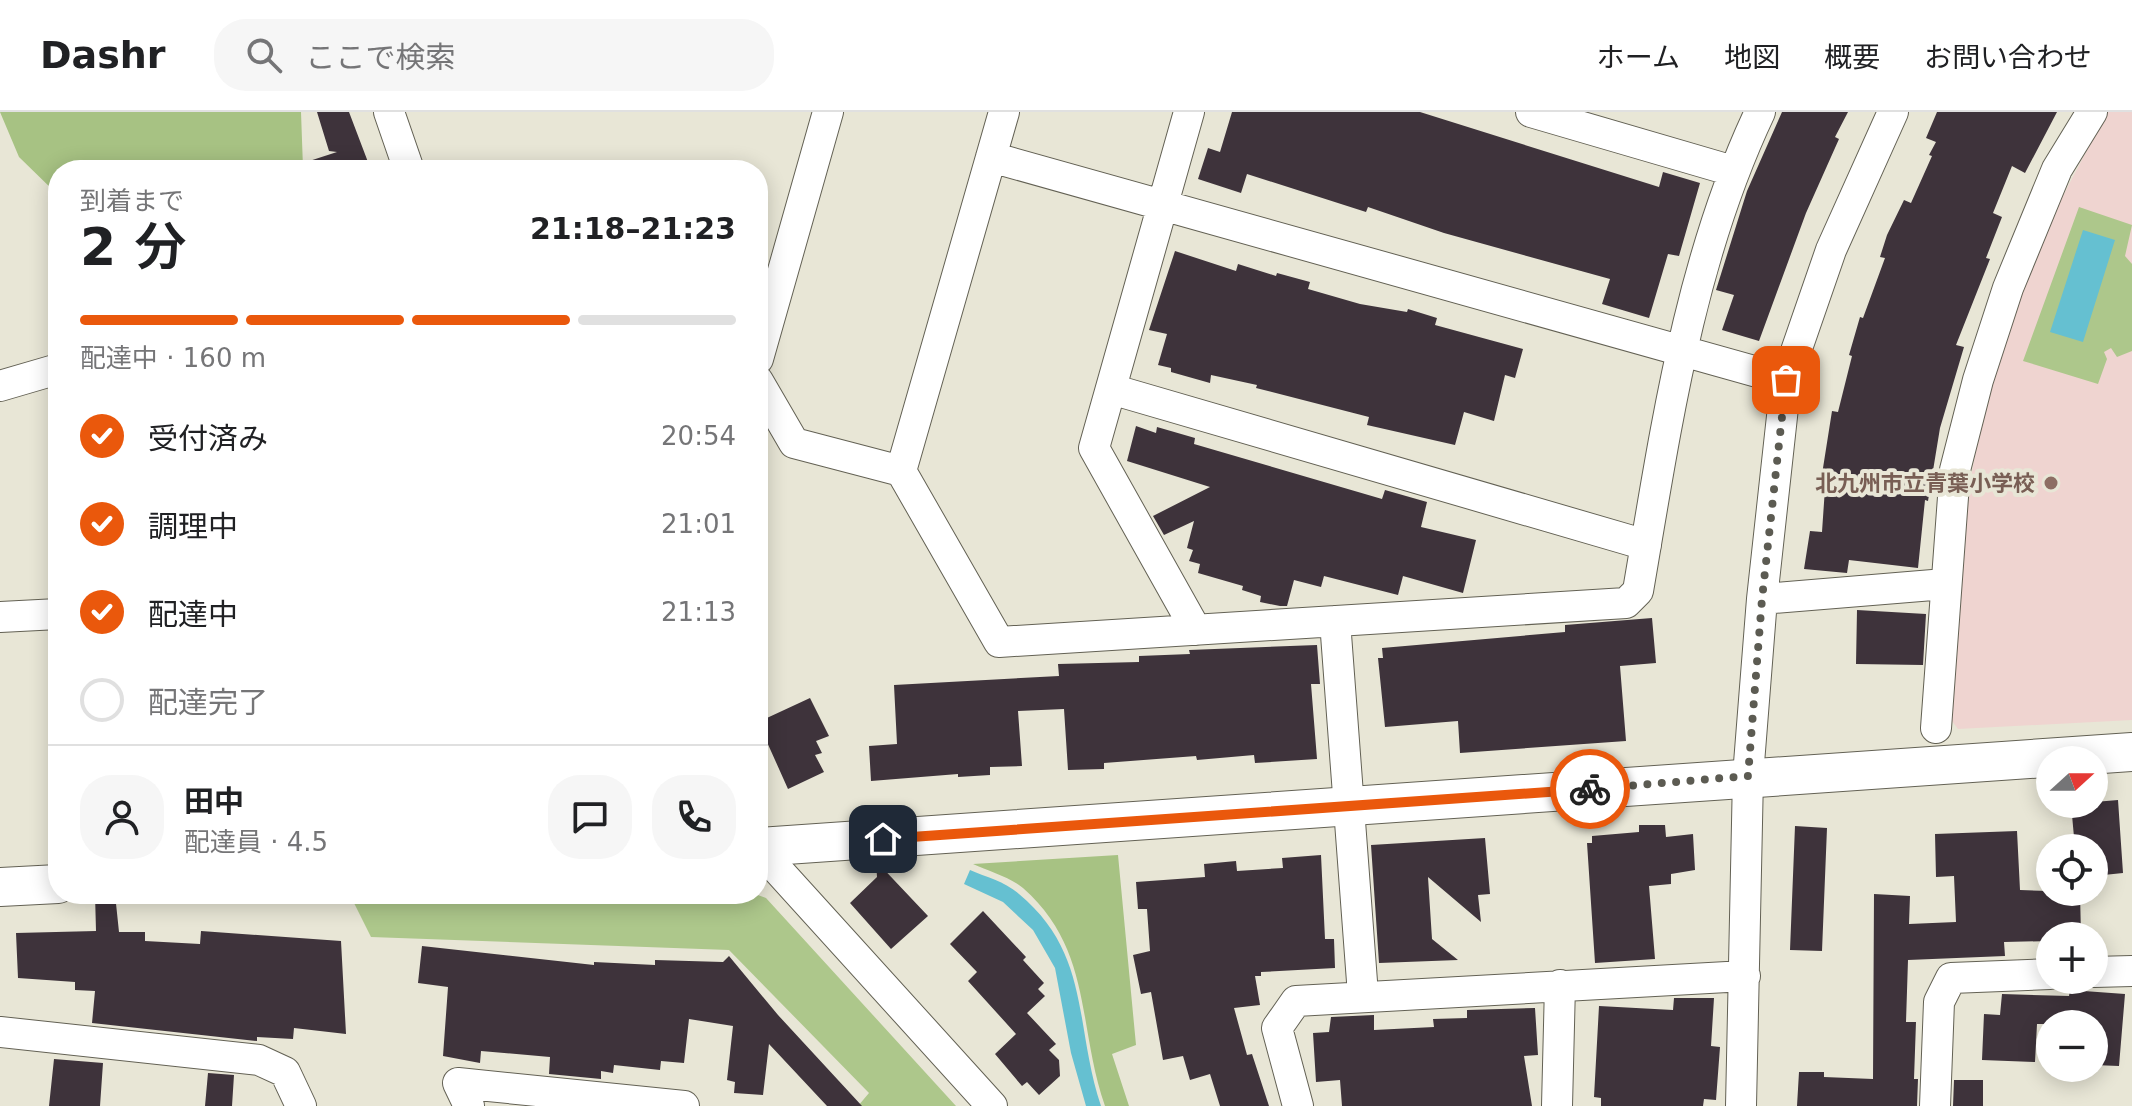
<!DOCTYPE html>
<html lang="ja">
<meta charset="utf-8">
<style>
:root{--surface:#fff;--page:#f6f6f6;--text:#202124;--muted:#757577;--line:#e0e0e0;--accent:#ea580c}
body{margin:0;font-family:"DejaVu Sans","Noto Sans JP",sans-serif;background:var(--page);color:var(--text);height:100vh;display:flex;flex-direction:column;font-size:30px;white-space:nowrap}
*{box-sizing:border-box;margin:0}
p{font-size:26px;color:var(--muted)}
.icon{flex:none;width:44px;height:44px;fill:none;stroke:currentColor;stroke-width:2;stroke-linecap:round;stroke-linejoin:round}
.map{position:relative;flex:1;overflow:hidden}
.drawer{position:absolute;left:48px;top:48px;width:720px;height:744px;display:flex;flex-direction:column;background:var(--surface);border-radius:32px;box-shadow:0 4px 20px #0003}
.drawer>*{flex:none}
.needle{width:52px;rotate:69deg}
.fabs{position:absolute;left:2036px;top:634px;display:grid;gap:16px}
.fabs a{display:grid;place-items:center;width:72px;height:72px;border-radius:50%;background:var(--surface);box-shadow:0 4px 20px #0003;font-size:40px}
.pin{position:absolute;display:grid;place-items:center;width:68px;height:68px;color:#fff;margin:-34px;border-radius:16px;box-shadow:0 4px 12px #0006}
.courier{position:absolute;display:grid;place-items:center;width:80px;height:80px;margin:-40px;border:6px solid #ea580c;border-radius:50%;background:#fff;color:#222;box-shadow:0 2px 10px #0007}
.headline em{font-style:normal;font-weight:600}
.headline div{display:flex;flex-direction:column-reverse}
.headline{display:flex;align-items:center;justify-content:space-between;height:136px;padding:0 32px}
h1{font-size:52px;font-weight:600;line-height:60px}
.bar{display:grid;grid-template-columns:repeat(4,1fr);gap:12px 8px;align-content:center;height:96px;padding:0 32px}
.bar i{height:10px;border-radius:6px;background:var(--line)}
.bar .selected{background:var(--accent)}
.bar p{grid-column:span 4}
.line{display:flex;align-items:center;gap:20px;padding:0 32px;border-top:2px solid var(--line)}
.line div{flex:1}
.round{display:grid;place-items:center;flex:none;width:84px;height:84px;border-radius:32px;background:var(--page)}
ol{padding:0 32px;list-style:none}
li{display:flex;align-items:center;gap:24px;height:88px}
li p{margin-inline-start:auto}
li .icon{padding:8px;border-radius:50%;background:var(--accent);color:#fff;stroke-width:4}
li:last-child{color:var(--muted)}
li i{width:44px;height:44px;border:4px solid var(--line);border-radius:50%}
header{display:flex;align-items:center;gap:48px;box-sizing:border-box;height:112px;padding:0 40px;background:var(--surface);border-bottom:2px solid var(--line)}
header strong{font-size:38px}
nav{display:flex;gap:44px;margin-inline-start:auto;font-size:28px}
.search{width:560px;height:72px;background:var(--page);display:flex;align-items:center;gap:20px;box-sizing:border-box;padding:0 28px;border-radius:32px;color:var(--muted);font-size:30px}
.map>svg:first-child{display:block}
.education{fill:#efd4d0}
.green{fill:#adc78b}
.forest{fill:#a7c283}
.water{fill:#65c0d1}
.building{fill:#3e333b}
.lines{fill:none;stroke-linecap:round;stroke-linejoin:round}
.minor-casing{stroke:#636154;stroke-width:32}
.tertiary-casing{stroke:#636154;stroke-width:40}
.minor{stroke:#fff;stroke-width:30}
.tertiary{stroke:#fff;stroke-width:38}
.done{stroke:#5c5b52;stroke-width:8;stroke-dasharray:0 14.4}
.route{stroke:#ea580c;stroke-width:10}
.education-dot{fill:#8d6e63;stroke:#e8e6d6;stroke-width:3}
.labels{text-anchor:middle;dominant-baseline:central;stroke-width:8;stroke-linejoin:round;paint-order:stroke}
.education-label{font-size:22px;font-weight:bold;fill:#785e54;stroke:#e8e6d6;text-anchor:end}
</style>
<header>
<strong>Dashr</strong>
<div class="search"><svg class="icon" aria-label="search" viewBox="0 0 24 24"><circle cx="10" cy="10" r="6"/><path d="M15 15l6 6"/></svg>ここで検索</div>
<nav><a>ホーム</a><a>地図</a><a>概要</a><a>お問い合わせ</a></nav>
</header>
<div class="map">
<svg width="2132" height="994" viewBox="0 0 2132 994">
<rect width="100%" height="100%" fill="#e8e6d6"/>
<path class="education" d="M2107,0H2132V608L1958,617L1945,600L1957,446L1983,297L2034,139Z"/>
<path class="green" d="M2079,95L2132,113L2125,144L2132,152V239L2117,245L2111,236L2104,240L2107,247L2098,272L2023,249Z
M496,782H755L766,786L956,994H858L869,981L729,838L371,825L354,791Z"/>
<path class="forest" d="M0,0H301L303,56L58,58V83L19,45Z
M1118,743L1136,933L1112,942L1129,994H1105C1077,914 1093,838 1023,776C1010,765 988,759 973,752Z"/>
<path class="water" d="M2083,118L2115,128L2083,230L2050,220Z
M970,758C986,765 1006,770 1019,782C1091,842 1074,913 1101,994H1086L1071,941L1055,856L1033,818L1003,790L964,772Z"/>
<path class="building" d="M317,0H349L371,58H298L297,53L337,40L329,39Z
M1232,0H1420L1659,75L1663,60L1700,71L1679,144L1668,142L1649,206L1602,192L1610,167L1444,121L1368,95L1366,100L1247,62L1241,81L1198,67L1208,36L1220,40Z
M1782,0H1848L1835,25L1839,27L1806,101L1759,229L1722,218L1734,183L1716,178L1747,79Z
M1937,0H2057L2025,61L2012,54L1993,101L2002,105L1986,146L1990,147L1956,233L1964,235L1940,316L1928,389L1925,388L1918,456L1849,448L1847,461L1804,457L1810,419L1822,420L1825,376L1820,375L1832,299L1838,300L1852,244L1849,243L1860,205L1863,206L1885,146L1880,145L1887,123L1904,88L1911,91L1932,44L1929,43L1936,30L1926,26Z
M1175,139L1236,159L1238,152L1276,164L1277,161L1310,170L1308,177L1360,192L1407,200L1408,197L1437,206L1435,213L1523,237L1515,266L1505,263L1494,309L1464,300L1455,333L1367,313L1369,305L1256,276L1257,273L1211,263L1210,271L1171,260V256L1158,253L1167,222L1149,218Z
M1136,314L1156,321L1157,315L1195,326L1194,332L1382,387L1385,378L1427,390L1421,415L1476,428L1463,481L1403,464L1398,483L1324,464L1321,475L1294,468L1287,494H1280L1260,490L1261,484L1242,478L1243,474L1198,461L1200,452L1189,449L1193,438L1187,436L1194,409L1164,423L1153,404L1210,375L1127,349Z
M1857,498L1926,502L1923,553L1856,552Z
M1652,506L1656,551L1620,554L1626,629L1460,641L1458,609L1385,615L1378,546H1383L1382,536L1565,520V513Z
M1317,533L1320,572H1311L1317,647L1255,651L1254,643L1197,648L1196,644L1104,651V657L1068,658L1064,597L1018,599L1022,654L990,655V663L958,665V662L871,669L869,634L897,632L894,573L1059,564L1058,552L1139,550V544L1190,542L1189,538Z
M810,586L829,624L816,629L822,641L815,643L824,660L788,677L758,610Z
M2118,688L2123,761L2094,764V736H2075L2071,692Z
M1639,713H1665L1666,725L1693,722L1695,758L1671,762V772L1649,774L1655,847L1595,851L1587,731H1592V724L1639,720Z
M1795,714L1827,716L1822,839L1790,838Z
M2017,719L2020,778L2080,780L2081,824H2050V829L2004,830L2005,844L1908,848L1906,910H1916L1914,967H1918L1917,994H1797L1799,960H1824V965L1873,967L1874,782L1910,784L1909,812L1956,810L1954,764L1936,765L1935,722Z
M1485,726L1490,782L1478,783L1481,810L1428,765L1432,827L1458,848L1379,851L1371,733Z
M1321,743L1325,827H1334L1335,856L1261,860V864H1255L1260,893L1234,896L1247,943L1252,942L1269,994H1220L1210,962L1190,968L1183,944L1163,948L1151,880L1141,882L1133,843L1150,839L1147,797H1138L1136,770L1205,765L1204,752L1236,749L1237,759L1283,756L1282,746Z
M876,749L928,804L891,837L850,791L877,765Z
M95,782H115L119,820H145V829L200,832L201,819L341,829L346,922L294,916L293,927L257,925V929L92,911L95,879L75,878V870L18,866L16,821L96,819Z
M983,799L1026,845L1023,848L1044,871L1038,877L1045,884L1027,901L1056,932L1049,938L1059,948L1060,964L1039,983L1027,970L1022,974L995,942L1016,922L968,869L977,860L950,832Z
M422,834L594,853V850L655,853V848L723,850L729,844L778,903L862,994H827L769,932L763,983L734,981L735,970L727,968L733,914L689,907L684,951L661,949L660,958L614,953L613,961L601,959V967L549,962L550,945L481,939L480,951L443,944L448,875L418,871Z
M2070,878L2125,882L2119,954L2094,953V912H2037L2035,950L1982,948L1984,902L2000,903L2002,882L2069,884Z
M1674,886H1714L1711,934L1720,935L1716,988L1704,987L1703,994H1601V986L1594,985L1599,894L1673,898Z
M1535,896L1538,943L1524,944L1532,994H1342L1340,968L1316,970L1313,921L1329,920L1331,905L1374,903V918L1434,915L1433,907L1467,906V898Z
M54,947L103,951L100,994H49Z
M208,961L234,963L232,994H205Z
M1954,968H1983V994H1953Z"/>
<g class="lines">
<defs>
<path id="minor" d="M389,0L409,58
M1189,0L1094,336L1196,518
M1531,0L1733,59
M991,45L1786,268
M758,247L828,0
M758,269L794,331L901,359L999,530L1626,491L1638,479C1666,316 1689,150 1760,0
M0,274L58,257
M1111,277L1646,433
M901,359L1004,0
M1762,487L1945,472
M0,505L58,502
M1335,509L1363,883
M1936,616L1955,358L1978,268L2008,176L2057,57L2092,0
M758,736L992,994
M2094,860L2132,859
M0,920L259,948L285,960L301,994
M469,994L458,971L684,994
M1298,994L1277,916L1296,889L1745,864
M1557,994L1560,873
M1741,994L1748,664L1762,487L1786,268L1831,138L1893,0
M1935,994L1939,890L1951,866L2050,862"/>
<path id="tertiary" d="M758,735L2132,640
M0,775L58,772"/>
</defs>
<use href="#minor" class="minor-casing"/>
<use href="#tertiary" class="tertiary-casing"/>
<use href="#minor" class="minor"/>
<use href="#tertiary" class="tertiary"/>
</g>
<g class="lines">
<path class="done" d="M1590,677L1748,664L1762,487L1786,268"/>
<path class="route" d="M883,727L1590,677"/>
</g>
<circle class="education-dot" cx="2051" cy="371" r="8"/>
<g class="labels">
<g class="education-label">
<text x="2035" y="371">北九州市立青葉小学校</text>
</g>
</g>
</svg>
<div class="fabs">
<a><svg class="needle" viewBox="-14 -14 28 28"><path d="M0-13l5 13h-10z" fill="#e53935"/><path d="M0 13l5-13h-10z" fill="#757577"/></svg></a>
<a><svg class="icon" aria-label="locate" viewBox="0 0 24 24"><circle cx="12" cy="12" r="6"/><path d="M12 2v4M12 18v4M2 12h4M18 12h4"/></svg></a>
<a>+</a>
<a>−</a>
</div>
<div class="pin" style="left:1786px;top:268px;background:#ea580c"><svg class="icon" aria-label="bag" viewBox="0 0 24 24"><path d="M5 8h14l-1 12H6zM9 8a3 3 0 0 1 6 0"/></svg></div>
<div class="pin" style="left:883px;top:727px;background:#1f2937"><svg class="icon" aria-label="home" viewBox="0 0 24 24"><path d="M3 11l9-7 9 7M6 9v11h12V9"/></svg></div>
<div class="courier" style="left:1590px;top:677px"><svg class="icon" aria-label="bike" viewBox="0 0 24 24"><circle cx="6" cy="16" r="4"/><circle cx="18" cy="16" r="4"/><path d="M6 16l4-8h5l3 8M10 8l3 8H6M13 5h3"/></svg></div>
<section class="drawer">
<div class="headline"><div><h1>2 分</h1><p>到着まで</p></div><em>21:18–21:23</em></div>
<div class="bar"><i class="selected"></i><i class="selected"></i><i class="selected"></i><i></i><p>配達中 · 160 m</p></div>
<ol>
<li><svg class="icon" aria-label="check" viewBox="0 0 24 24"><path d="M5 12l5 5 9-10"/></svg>受付済み<p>20:54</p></li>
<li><svg class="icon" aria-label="check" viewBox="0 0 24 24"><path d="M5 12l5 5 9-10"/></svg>調理中<p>21:01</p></li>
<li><svg class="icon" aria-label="check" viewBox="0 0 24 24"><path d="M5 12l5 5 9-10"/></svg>配達中<p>21:13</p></li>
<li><i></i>配達完了</li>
</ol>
<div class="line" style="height:144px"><a class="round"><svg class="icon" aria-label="person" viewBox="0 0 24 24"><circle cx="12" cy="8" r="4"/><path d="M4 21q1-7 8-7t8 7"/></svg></a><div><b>田中</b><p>配達員 · 4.5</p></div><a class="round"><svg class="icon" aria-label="chat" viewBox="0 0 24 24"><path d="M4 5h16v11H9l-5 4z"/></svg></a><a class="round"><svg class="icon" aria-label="phone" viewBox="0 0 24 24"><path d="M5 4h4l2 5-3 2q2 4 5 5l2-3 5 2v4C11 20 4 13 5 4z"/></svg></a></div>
</section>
</div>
